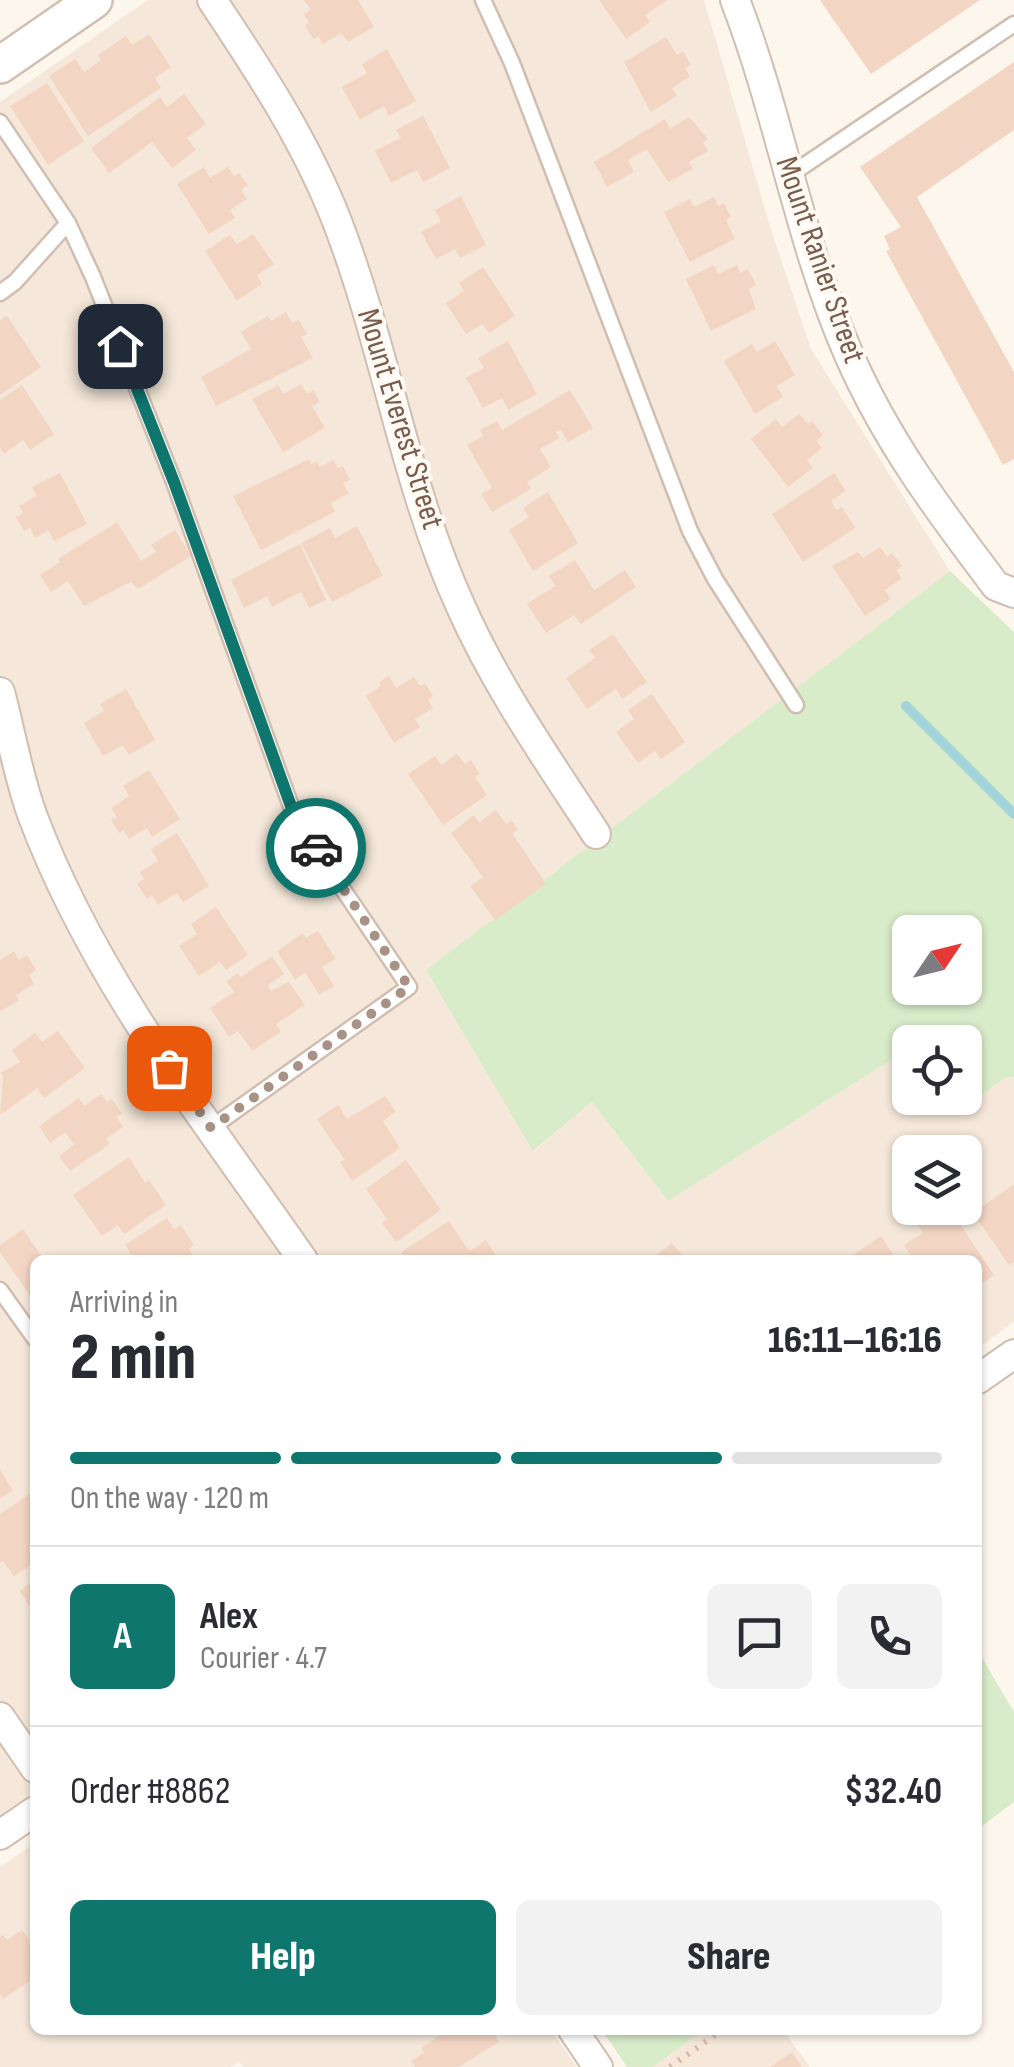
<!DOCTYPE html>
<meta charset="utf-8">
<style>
:root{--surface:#fff;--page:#f2f2f3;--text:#2b2b33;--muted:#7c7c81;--line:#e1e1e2;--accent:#0f766e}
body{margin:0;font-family:"Sofia Sans Condensed",sans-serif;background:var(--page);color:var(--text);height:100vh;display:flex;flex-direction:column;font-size:38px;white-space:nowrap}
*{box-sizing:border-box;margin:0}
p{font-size:32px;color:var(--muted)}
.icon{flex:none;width:55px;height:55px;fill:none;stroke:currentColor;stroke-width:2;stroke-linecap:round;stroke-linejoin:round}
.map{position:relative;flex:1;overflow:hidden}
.panel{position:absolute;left:30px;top:1255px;width:952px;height:780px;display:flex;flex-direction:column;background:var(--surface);border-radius:15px;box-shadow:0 2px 8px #0004}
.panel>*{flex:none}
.needle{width:65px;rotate:55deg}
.fabs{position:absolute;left:892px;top:915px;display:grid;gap:20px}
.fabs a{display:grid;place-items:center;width:90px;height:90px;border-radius:15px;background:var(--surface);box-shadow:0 2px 8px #0004;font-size:50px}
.pin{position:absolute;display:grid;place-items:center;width:85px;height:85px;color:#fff;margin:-42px;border-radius:20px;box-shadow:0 5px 15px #0006}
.courier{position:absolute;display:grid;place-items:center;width:100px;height:100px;margin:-50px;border:8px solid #0f766e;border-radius:50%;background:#fff;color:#222;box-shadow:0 2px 12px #0007}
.head em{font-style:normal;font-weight:800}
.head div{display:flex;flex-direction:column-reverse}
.head{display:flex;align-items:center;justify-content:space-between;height:170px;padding:0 40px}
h1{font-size:65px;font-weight:800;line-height:75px}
.bar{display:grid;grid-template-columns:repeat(4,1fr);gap:15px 10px;align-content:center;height:120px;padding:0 40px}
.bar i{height:12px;border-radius:8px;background:var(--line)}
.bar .selected{background:var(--accent)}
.bar p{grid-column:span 4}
.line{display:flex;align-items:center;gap:25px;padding:0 40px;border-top:2px solid var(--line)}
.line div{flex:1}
.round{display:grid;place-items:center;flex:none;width:105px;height:105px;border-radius:15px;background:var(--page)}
.cta{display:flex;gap:20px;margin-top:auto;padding:20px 40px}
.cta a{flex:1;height:115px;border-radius:15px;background:var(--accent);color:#fff;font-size:40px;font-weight:800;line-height:115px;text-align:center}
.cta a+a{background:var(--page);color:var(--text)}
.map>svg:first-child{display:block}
.residential{fill:#f5e8da;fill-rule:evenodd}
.green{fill:#d8ecc9;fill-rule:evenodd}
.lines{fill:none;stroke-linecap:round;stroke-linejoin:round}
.stream{stroke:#a5d3da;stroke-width:10}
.building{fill:#f3d5c3}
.service-casing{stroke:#d1beb0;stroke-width:19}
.minor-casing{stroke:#d1beb0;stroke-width:32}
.tertiary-casing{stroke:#d1beb0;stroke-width:40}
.path{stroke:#d9b8a5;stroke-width:6;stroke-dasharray:2.5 8;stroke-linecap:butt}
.service{stroke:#fff;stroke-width:14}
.minor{stroke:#fff;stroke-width:28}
.tertiary{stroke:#fff;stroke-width:35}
.done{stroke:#a89285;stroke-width:10;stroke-dasharray:0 18}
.route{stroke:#0f766e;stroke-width:12}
.labels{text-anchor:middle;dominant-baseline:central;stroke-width:8;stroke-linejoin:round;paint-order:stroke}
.street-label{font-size:32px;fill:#7a5c4d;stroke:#fffaf3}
</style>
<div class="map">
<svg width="1014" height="2067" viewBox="0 0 1014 2067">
<rect width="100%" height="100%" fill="#fdf6ec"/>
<path class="residential" d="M148,0H704L772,233L811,349L950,571L426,970L534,1151L592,1102L668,1201L910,1048V1098H965V1086L976,1099L1006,1076L1014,1077V1322L978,1348V1260H35V1794L0,1818V102ZM910,1152H965V1208H910Z
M35,1843V2030H551L577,2067H244L239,2062L231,2067H0V1867Z
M703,2030H783L810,2067H653Z"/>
<path class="green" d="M950,571L1014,632V1077H1006L976,1099L965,1086V1042H930L926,1038L910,1042V1048L668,1201L592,1102L533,1151L426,970ZM910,932H965V988H910Z
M978,1651L1014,1712V1802L978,1829Z
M602,2030H703L653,2067H627Z"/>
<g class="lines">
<path class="stream" d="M906,706L1014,814"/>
</g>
<path class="building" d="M304,0H358L374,27L348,42L341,33L323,44L318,36L313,39L305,25L309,23L304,14L311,10Z
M599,0H667L645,15L650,22L626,39Z
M820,0H980L871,74Z
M149,34L171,67L155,78L161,88L88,136L49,76L75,59L84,72L101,60L98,55L126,36L132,45Z
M666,37L677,55L683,51L691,65L685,68L690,77L672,88L677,96L651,112L624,62Z
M387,49L416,101L389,116L384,106L360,120L342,87L367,73L362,64Z
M1014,62V130L917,197L1014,372V459L1003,465L886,251L890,249L884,236L901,227L860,167Z
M47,83L84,141L48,165L10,106Z
M184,94L206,124L187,138L196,150L172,168L152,142L109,173L91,148L160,97L167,107Z
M423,116L450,168L423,182L417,170L391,183L375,151L401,138L396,130Z
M689,117L708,139L703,142L708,151L689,162L693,169L668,182L647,149L628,160L634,172L607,187L594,162L665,119L670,129Z
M204,167L210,178L228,167L234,176L239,173L248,185L241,190L247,199L230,210L235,218L209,234L177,184Z
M461,196L486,245L460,258L455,249L436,259L421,232L441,222L435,210Z
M714,197L718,206L724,203L731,217L726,220L735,239L690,262L664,212L690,199L694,207Z
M253,234L274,264L257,275L262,284L237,301L205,251L230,235L237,244Z
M714,265L718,274L737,265L740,273L748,269L756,285L749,289L756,309L711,331L686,279Z
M483,267L515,316L489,333L482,324L466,334L446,303L464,291L459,283Z
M286,312L292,323L299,320L307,334L301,337L313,358L216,406L201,377L251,349L241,332L268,316L271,321Z
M7,316L41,367L0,395V320Z
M508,341L537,394L508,410L502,398L483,408L466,378L484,368L478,358Z
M775,341L795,375L776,386L783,397L755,414L724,361L752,344L757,352Z
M301,384L307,394L314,390L319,402L312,406L325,428L283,452L252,399L278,385L283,394Z
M22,385L54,434L30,450L23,440L4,454L0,448V400Z
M570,390L593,428L568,442L561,430L556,432L560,438L540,449L551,467L527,482L531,489L492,512L481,494L492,488L467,445L483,436L480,430L497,421L502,430Z
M799,414L808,424L812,421L823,435L816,441L822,448L807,460L813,468L788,487L751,439L776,419L782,427Z
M309,459L311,464L317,461L320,467L334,460L338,468L343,466L350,480L343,483L349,493L331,503L335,512L261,550L233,496Z
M60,473L87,524L54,541L48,530L35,538L30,528L24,531L16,517L23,513L19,506L36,496L32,487Z
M834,473L846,491L831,501L836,510L842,507L855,528L803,562L772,514Z
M548,492L578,543L533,571L509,530L529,517L523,508Z
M117,522L141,561L156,552L151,545L175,530L191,556L138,589L131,582L84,606L68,581L51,592L40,575L60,562L58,559Z
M357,526L383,576L332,602L301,543L330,528L335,538Z
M300,544L326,600L309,608L301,592L272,607L267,596L244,608L231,580Z
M880,547L887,557L892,553L902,566L896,570L902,579L885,590L891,599L865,616L832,566L858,552L863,558Z
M575,560L594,590L625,570L636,587L581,624L574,615L546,633L527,604L555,586L549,576Z
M613,634L647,682L622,699L616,689L587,709L566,678L595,658L589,650Z
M389,676L396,688L414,677L420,686L425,683L433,696L428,700L433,708L415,719L420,727L394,743L366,696L381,686L379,682Z
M126,689L155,740L129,755L123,745L103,756L84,723L104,711L100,704Z
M652,694L685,742L661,759L655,751L638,763L616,732L634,719L628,710Z
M457,754L465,764L471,760L480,774L475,777L487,795L443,825L408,774L435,756L441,765Z
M149,770L180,819L152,837L147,828L129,839L123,830L119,833L111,820L117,817L111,808L129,796L123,786Z
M496,810L506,824L511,820L518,829L512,833L546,884L495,920L470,886L483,877L451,833L474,815L479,822Z
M177,833L209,886L183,902L177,893L158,905L152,895L147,899L137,884L144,879L140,872L158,861L151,849Z
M216,907L248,955L226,970L220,962L199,976L179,946L197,934L191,924Z
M318,931L336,959L322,967L334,986L319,995L305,972L295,980L277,951L303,933L306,938Z
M14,951L19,960L27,955L36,970L29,975L34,984L16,995L19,1000L0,1012V960Z
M272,956L284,974L268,985L271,991L289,982L305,1005L276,1024L281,1032L252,1051L238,1031L229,1037L210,1008L234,992L226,981L238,973L241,977Z
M58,1031L85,1068L44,1098L37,1088L0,1115L3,1076L0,1073L20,1062L12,1050L35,1033L42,1042Z
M101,1094L107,1102L112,1099L122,1114L117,1117L123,1127L106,1139L110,1144L70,1171L59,1156L74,1145L65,1132L50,1143L39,1126L79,1098L84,1106Z
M385,1096L396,1112L383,1121L400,1148L352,1181L340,1162L345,1160L317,1119L338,1105L347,1119Z
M129,1157L145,1183L149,1180L166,1205L124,1234L118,1225L102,1236L73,1195Z
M406,1160L441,1210L396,1242L382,1223L387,1219L366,1189Z
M1014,1184V1262L1009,1265L973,1213Z
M936,1208H949L994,1275L978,1286V1260H914L904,1245L923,1233L915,1221Z
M167,1218L174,1229L181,1225L194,1245L189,1249L196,1260H135L125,1245Z
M449,1221L469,1251L486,1240L499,1260H406L401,1252Z
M23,1229L44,1260H35V1303L0,1252V1245Z
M881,1236L897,1260H845Z
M672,1243L686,1260H650Z
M0,1470L13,1490L0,1499Z
M35,1490V1562L14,1576L3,1561L0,1563V1514Z
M35,1580V1613L19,1591Z
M22,1930L35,1947V1989L30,1981L3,1999L0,1993V1937L3,1935L7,1940Z
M448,2030H491L499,2042L459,2067H415L411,2061L424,2053L421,2048Z
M792,2052L802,2067H770Z"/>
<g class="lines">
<defs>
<path id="service" d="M483,0L512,63L690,531L715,579L796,705
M0,122L68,223L93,277L174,482L296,820L409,987L211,1128
M790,175L1014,24
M0,293L15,282L68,223
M0,1290L35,1339"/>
<path id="minor" d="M212,0C260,72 307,143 338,224C386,349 405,485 461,607C497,688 548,760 596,834
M735,0C780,116 799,241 849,355C887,442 940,512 996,586L1014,593
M0,692C11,733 18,777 33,817C94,979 205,1119 303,1260
M978,1379L1014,1354
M0,1717L35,1768
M0,1835L35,1811
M573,2030L598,2067"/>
<path id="tertiary" d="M0,65L94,0"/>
</defs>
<use href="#service" class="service-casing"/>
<use href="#minor" class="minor-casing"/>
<use href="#tertiary" class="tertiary-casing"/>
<path class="path" d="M670,2067L722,2030"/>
<use href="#service" class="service"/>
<use href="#minor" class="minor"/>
<use href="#tertiary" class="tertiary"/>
</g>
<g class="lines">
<path class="done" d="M169,1068L211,1128L409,987L316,848"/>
<path class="route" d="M120,346L174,482L296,820L316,848"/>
</g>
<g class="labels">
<g class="street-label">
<text transform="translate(820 260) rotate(71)">Mount Ranier Street</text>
<text transform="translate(400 419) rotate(73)">Mount Everest Street</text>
</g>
</g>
</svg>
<div class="fabs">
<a><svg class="needle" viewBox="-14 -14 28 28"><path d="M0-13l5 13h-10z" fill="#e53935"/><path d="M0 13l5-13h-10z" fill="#7c7c81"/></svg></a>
<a><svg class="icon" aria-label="locate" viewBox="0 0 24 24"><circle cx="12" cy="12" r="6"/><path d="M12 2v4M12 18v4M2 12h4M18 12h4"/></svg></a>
<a><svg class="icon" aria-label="layers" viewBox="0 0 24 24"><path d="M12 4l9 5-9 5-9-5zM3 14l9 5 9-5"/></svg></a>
</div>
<div class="pin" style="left:169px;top:1068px;background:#ea580c"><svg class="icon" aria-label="bag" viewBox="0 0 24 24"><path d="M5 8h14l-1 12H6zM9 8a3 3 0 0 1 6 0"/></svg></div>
<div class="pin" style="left:120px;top:346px;background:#1f2937"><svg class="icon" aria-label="home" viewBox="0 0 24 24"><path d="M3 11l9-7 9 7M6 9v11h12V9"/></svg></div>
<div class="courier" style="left:316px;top:848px"><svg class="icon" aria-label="car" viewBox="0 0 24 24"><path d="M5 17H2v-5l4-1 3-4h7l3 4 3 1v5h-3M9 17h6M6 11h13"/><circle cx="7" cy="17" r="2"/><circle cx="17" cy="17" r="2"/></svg></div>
<section class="panel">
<div class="head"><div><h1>2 min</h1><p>Arriving in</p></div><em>16:11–16:16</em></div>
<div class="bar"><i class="selected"></i><i class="selected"></i><i class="selected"></i><i></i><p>On the way · 120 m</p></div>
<div class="line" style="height:180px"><b class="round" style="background:var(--accent);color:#fff">A</b><div><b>Alex</b><p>Courier · 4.7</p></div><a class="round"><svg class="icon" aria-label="chat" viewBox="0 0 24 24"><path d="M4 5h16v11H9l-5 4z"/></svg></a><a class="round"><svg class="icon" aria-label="phone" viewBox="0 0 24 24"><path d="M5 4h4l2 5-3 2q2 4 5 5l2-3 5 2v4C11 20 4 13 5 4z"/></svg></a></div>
<div class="line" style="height:130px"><div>Order #8862</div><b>$32.40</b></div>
<div class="cta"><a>Help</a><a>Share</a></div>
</section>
</div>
